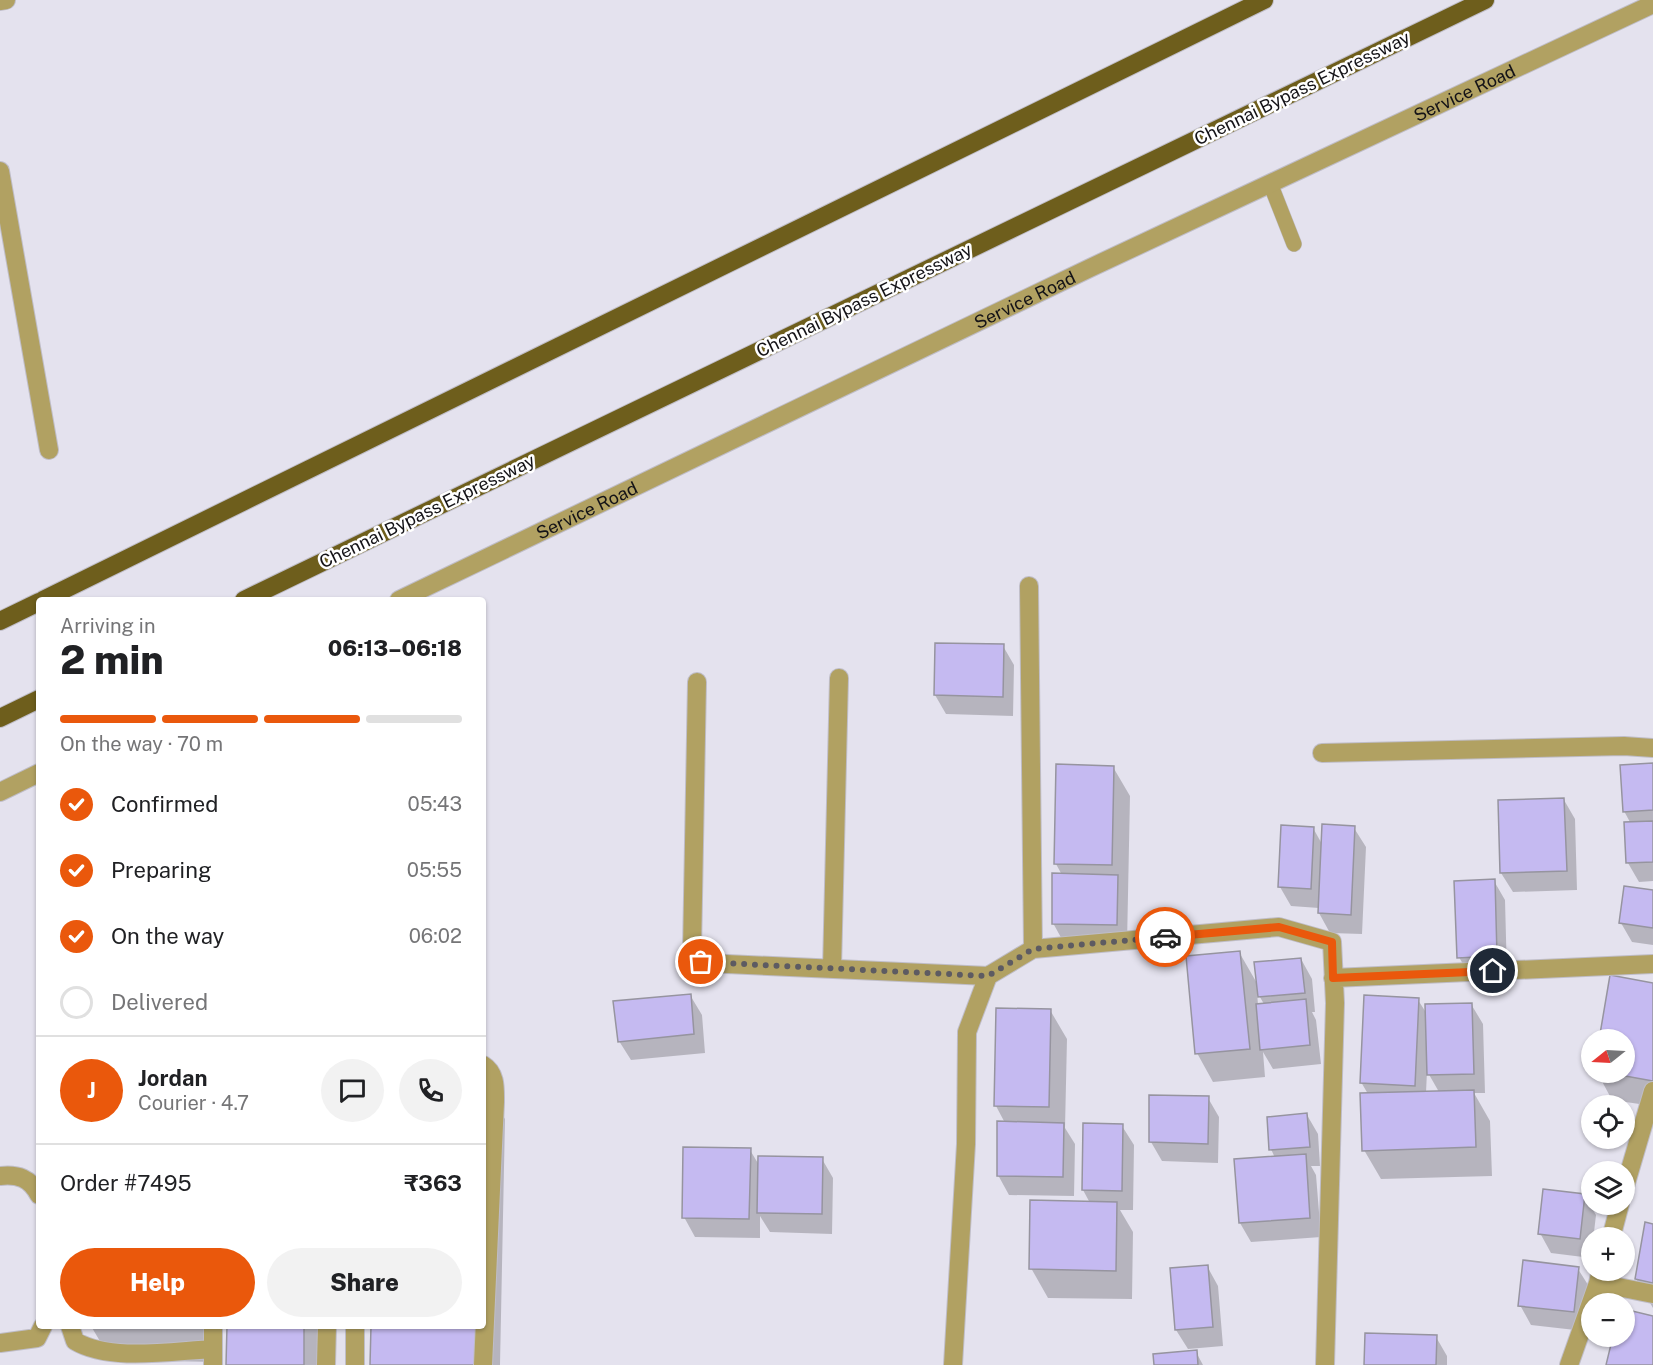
<!DOCTYPE html>
<meta charset="utf-8">
<style>
:root{--surface:#fff;--page:#f2f2f2;--text:#202124;--muted:#757577;--line:#e0e0e0;--accent:#ea580c}
body{margin:0;font-family:"Public Sans",sans-serif;background:var(--page);color:var(--text);height:100vh;display:flex;flex-direction:column;font-size:22px;white-space:nowrap}
*{box-sizing:border-box;margin:0}
p{font-size:20px;color:var(--muted)}
.icon{flex:none;width:33px;height:33px;fill:none;stroke:currentColor;stroke-width:2;stroke-linecap:round;stroke-linejoin:round}
.map{position:relative;flex:1;overflow:hidden}
.drawer{position:absolute;left:36px;top:597px;width:450px;height:732px;display:flex;flex-direction:column;background:var(--surface);border-radius:6px;box-shadow:0 2px 4px #0004}
.drawer>*{flex:none}
.needle{width:39px;rotate:252deg}
.buttons{position:absolute;left:1581px;top:1029px;display:grid;gap:12px}
.buttons a{display:grid;place-items:center;width:54px;height:54px;border-radius:50%;background:var(--surface);box-shadow:0 2px 4px #0004;font-size:30px}
.pin{position:absolute;display:grid;place-items:center;width:51px;height:51px;color:#fff;margin:-26px;border:3px solid #fff;border-radius:50%;box-shadow:0 2px 6px #0007}
.courier{position:absolute;display:grid;place-items:center;width:60px;height:60px;margin:-30px;border:4px solid #ea580c;border-radius:50%;background:#fff;color:#222;box-shadow:0 2px 8px #0007}
.overview em{font-style:normal;font-weight:800}
.overview div{display:flex;flex-direction:column-reverse}
.overview{display:flex;align-items:center;justify-content:space-between;height:102px;padding:0 24px}
h1{font-size:39px;font-weight:800;line-height:45px}
.bar{display:grid;grid-template-columns:repeat(4,1fr);gap:9px 6px;align-content:center;height:72px;padding:0 24px}
.bar i{height:8px;border-radius:4px;background:var(--line)}
.bar .on{background:var(--accent)}
.bar p{grid-column:span 4}
.line{display:flex;align-items:center;gap:15px;padding:0 24px;border-top:2px solid var(--line)}
.line div{flex:1}
.round{display:grid;place-items:center;flex:none;width:63px;height:63px;border-radius:32px;background:var(--page)}
ol{padding:0 24px;list-style:none}
li{display:flex;align-items:center;gap:18px;height:66px}
li p{margin-inline-start:auto}
li .icon{padding:6px;border-radius:50%;background:var(--accent);color:#fff;stroke-width:4}
li:last-child{color:var(--muted)}
li i{width:33px;height:33px;border:3px solid var(--line);border-radius:50%}
.primary-button{display:flex;gap:12px;margin-top:auto;padding:12px 24px}
.primary-button a{flex:1;height:69px;border-radius:36px;background:var(--accent);color:#fff;font-size:24px;font-weight:800;line-height:69px;text-align:center}
.primary-button a+a{background:var(--page);color:var(--text)}
.map>svg:first-child{display:block}
.shadow{fill:#0003;fill-rule:evenodd}
.building{fill:#c5baf1;stroke:#96949f;stroke-width:1.5}
.lines{fill:none;stroke-linecap:round;stroke-linejoin:round}
.service-casing{stroke:#bfbdc7;stroke-width:16}
.minor-casing{stroke:#bfbdc7;stroke-width:20}
.tertiary-casing{stroke:#bfbdc7;stroke-width:20}
.trunk-casing{stroke:#bfbdc7;stroke-width:20}
.service{stroke:#b1a162;stroke-width:15}
.minor{stroke:#b1a162;stroke-width:18}
.tertiary{stroke:#b1a162;stroke-width:18}
.trunk{stroke:#6e5e1c;stroke-width:18}
.done{stroke:#5d5b62;stroke-width:6;stroke-dasharray:0 10.8}
.route{stroke:#ea580c;stroke-width:8}
.labels{text-anchor:middle;dominant-baseline:central;stroke-width:5;stroke-linejoin:round;paint-order:stroke}
.street-label{font-size:18px;fill:#141317;stroke:#fff}
</style>
<div class="map">
<svg width="1653" height="1365" viewBox="0 0 1653 1365">
<rect width="100%" height="100%" fill="#e4e2ee"/>
<path class="shadow" d="M1003,646L1014,665L1013,716L946,714L935,695Z
M1653,765V881L1639,882L1628,863L1631,824L1624,811Z
M1113,767L1130,796L1127,944L1064,943L1053,923L1062,875L1056,864Z
M1564,800L1575,819L1577,890L1513,892L1501,873Z
M1313,828L1322,844L1354,828L1366,847L1362,934L1330,933L1319,913V908L1291,906L1280,887Z
M1494,881L1505,900L1507,975L1470,977L1459,957Z
M1653,892V945L1632,942L1621,923Z
M1239,952L1258,985L1301,959L1312,979L1315,1012H1312L1316,1020L1321,1064L1273,1069L1263,1052L1265,1077L1213,1082L1197,1053ZM1257,992L1264,1004L1258,1005Z
M1653,984V1106L1612,1100L1597,1072H1624V1040Z
M690,995L702,1015L705,1053L631,1060L619,1041Z
M1418,1000L1427,1014L1471,1004L1483,1024L1485,1093H1474L1490,1121L1492,1176L1381,1179L1364,1150L1368,1094L1361,1082ZM1427,1071L1439,1092L1426,1093Z
M1050,1010L1067,1039L1065,1128L1075,1144L1074,1196L1009,1195L998,1175L1005,1123L996,1106Z
M483,1082L505,1119L500,1365H371L372,1326H483Z
M1208,1098L1219,1117L1218,1163L1162,1161L1151,1142Z
M1307,1115L1318,1134L1320,1166H1311L1316,1175L1321,1237L1251,1242L1240,1223L1275,1158L1271,1149Z
M1084,1125L1122,1126L1134,1145L1133,1210H1120L1133,1232L1132,1299L1048,1298L1031,1268L1090,1203L1083,1190Z
M750,1150L759,1165L822,1159L833,1178L832,1234L770,1232L760,1216V1238L695,1237L684,1217Z
M1584,1195L1596,1215L1591,1258L1551,1253L1540,1233Z
M1653,1225V1308L1636,1279Z
M1207,1266L1218,1286L1223,1346L1188,1349L1176,1330Z
M1578,1269L1590,1288L1584,1331L1531,1325L1520,1305Z
M91,1326H218V1362L111,1360Z
M229,1326H326L325,1365H228Z
M1436,1337L1447,1356V1365H1365Z
M1196,1352L1203,1365H1155Z"/>
<path class="building" d="M935,643L1004,644L1003,697L934,695Z
M1653,763V810L1623,812L1620,765Z
M1056,764L1114,766L1112,865L1054,864Z
M1564,798L1567,871L1500,873L1498,800Z
M1653,821V862L1626,863L1624,822Z
M1322,824L1355,826L1351,915L1318,913Z
M1281,825L1314,827L1311,889L1278,887Z
M1052,873L1118,875L1117,925L1052,924Z
M1495,879L1497,956L1457,958L1454,881Z
M1624,886L1653,890V928L1619,923Z
M1240,951L1250,1049L1195,1054L1186,956Z
M1301,958L1305,993L1258,997L1254,962Z
M1610,975L1653,983V1081L1603,1072H1624V1040H1599Z
M691,994L694,1034L618,1042L613,1001Z
M1364,995L1419,998L1415,1086L1360,1083Z
M1306,999L1310,1045L1260,1050L1256,1004Z
M1472,1003L1474,1074L1427,1075L1425,1004Z
M996,1008L1051,1009L1049,1107L994,1106Z
M1474,1090L1476,1147L1362,1151L1360,1093Z
M1149,1095L1209,1096L1208,1144L1149,1142Z
M1307,1113L1310,1147L1269,1150L1267,1117Z
M997,1121L1064,1123L1063,1177L997,1176Z
M1083,1123L1123,1124L1122,1191L1082,1190Z
M683,1147L751,1148L749,1219L682,1218Z
M1306,1154L1310,1218L1239,1223L1234,1159Z
M758,1156L823,1157L822,1214L757,1213Z
M1543,1189L1585,1194L1580,1239L1538,1234Z
M1030,1200L1117,1202L1116,1271L1029,1269Z
M1645,1222L1653,1224V1283L1635,1279Z
M1523,1260L1579,1267L1574,1312L1518,1306Z
M1208,1265L1213,1327L1175,1330L1170,1268Z
M1624,1309L1653,1316V1365H1606L1613,1336H1624Z
M227,1326H304V1365H226Z
M371,1326H479L478,1365H370Z
M1365,1333L1437,1335L1436,1365H1364Z
M1197,1350L1198,1365H1154L1153,1354Z"/>
<g class="lines">
<defs>
<path id="service" d="M1270,183L1294,244"/>
<path id="minor" d="M0,1L6,0
M0,171L49,450
M1029,586L1033,949
M697,682L692,951L697,960L705,963L988,976
M1322,753L1624,746L1653,748
M832,969L839,678
M1333,978L1653,964
M483,1065C496,1073 495,1088 495,1102L483,1365
M0,1176C18,1174 30,1178 39,1195
M1624,1190L1653,1091
M1611,1238L1620,1204
M1601,1270L1598,1283L1653,1294
M70,1326L75,1341C110,1362 172,1351 213,1349
M355,1326V1365
M0,1343L37,1338L43,1326
M213,1365V1326
M326,1365L327,1326
M953,1365L966,1144L967,1032L988,976L1033,949L1279,927L1332,942L1335,1003L1325,1365
M1569,1365L1598,1283"/>
<g id="tertiary">
<path id="s1" d="M399,600L1090,268L1653,4"/>
<path d="M0,792L39,773"/>
</g>
<path id="trunk" d="M43,600L1264,0
M244,600L1485,0
M0,621L39,602
M0,718L39,699"/>
</defs>
<use href="#service" class="service-casing"/>
<use href="#minor" class="minor-casing"/>
<use href="#tertiary" class="tertiary-casing"/>
<use href="#trunk" class="trunk-casing"/>
<use href="#service" class="service"/>
<use href="#minor" class="minor"/>
<use href="#tertiary" class="tertiary"/>
<use href="#trunk" class="trunk"/>
</g>
<g class="lines">
<path class="done" d="M701,962L988,976L1033,949L1165,937"/>
<path class="route" d="M1165,937L1279,927L1332,942L1333,978L1493,971"/>
</g>
<g class="labels">
<g class="street-label">
<text transform="translate(1302 88) rotate(-26)">Chennai Bypass Expressway</text>
<text stroke="none"><textPath href="#s1" startOffset="1180">Service Road</textPath></text>
<text stroke="none"><textPath href="#s1" startOffset="694">Service Road</textPath></text>
<text transform="translate(864 300) rotate(-26)">Chennai Bypass Expressway</text>
<text stroke="none"><textPath href="#s1" startOffset="208">Service Road</textPath></text>
<text transform="translate(427 511) rotate(-26)">Chennai Bypass Expressway</text>
</g>
</g>
</svg>
<div class="buttons">
<a><svg class="needle" viewBox="-14 -14 28 28"><path d="M0-13l5 13h-10z" fill="#e53935"/><path d="M0 13l5-13h-10z" fill="#757577"/></svg></a>
<a><svg class="icon" aria-label="locate" viewBox="0 0 24 24"><circle cx="12" cy="12" r="6"/><path d="M12 2v4M12 18v4M2 12h4M18 12h4"/></svg></a>
<a><svg class="icon" aria-label="layers" viewBox="0 0 24 24"><path d="M12 4l9 5-9 5-9-5zM3 14l9 5 9-5"/></svg></a>
<a>+</a>
<a>−</a>
</div>
<div class="pin" style="left:701px;top:962px;background:#ea580c"><svg class="icon" aria-label="bag" viewBox="0 0 24 24"><path d="M5 8h14l-1 12H6zM9 8a3 3 0 0 1 6 0"/></svg></div>
<div class="pin" style="left:1493px;top:971px;background:#1f2937"><svg class="icon" aria-label="home" viewBox="0 0 24 24"><path d="M3 11l9-7 9 7M6 9v11h12V9"/></svg></div>
<div class="courier" style="left:1165px;top:937px"><svg class="icon" aria-label="car" viewBox="0 0 24 24"><path d="M5 17H2v-5l4-1 3-4h7l3 4 3 1v5h-3M9 17h6M6 11h13"/><circle cx="7" cy="17" r="2"/><circle cx="17" cy="17" r="2"/></svg></div>
<section class="drawer">
<div class="overview"><div><h1>2 min</h1><p>Arriving in</p></div><em>06:13–06:18</em></div>
<div class="bar"><i class="on"></i><i class="on"></i><i class="on"></i><i></i><p>On the way · 70 m</p></div>
<ol>
<li><svg class="icon" aria-label="check" viewBox="0 0 24 24"><path d="M5 12l5 5 9-10"/></svg>Confirmed<p>05:43</p></li>
<li><svg class="icon" aria-label="check" viewBox="0 0 24 24"><path d="M5 12l5 5 9-10"/></svg>Preparing<p>05:55</p></li>
<li><svg class="icon" aria-label="check" viewBox="0 0 24 24"><path d="M5 12l5 5 9-10"/></svg>On the way<p>06:02</p></li>
<li><i></i>Delivered</li>
</ol>
<div class="line" style="height:108px"><b class="round" style="background:var(--accent);color:#fff">J</b><div><b>Jordan</b><p>Courier · 4.7</p></div><a class="round"><svg class="icon" aria-label="chat" viewBox="0 0 24 24"><path d="M4 5h16v11H9l-5 4z"/></svg></a><a class="round"><svg class="icon" aria-label="phone" viewBox="0 0 24 24"><path d="M5 4h4l2 5-3 2q2 4 5 5l2-3 5 2v4C11 20 4 13 5 4z"/></svg></a></div>
<div class="line" style="height:78px"><div>Order #7495</div><b>₹363</b></div>
<div class="primary-button"><a>Help</a><a>Share</a></div>
</section>
</div>
